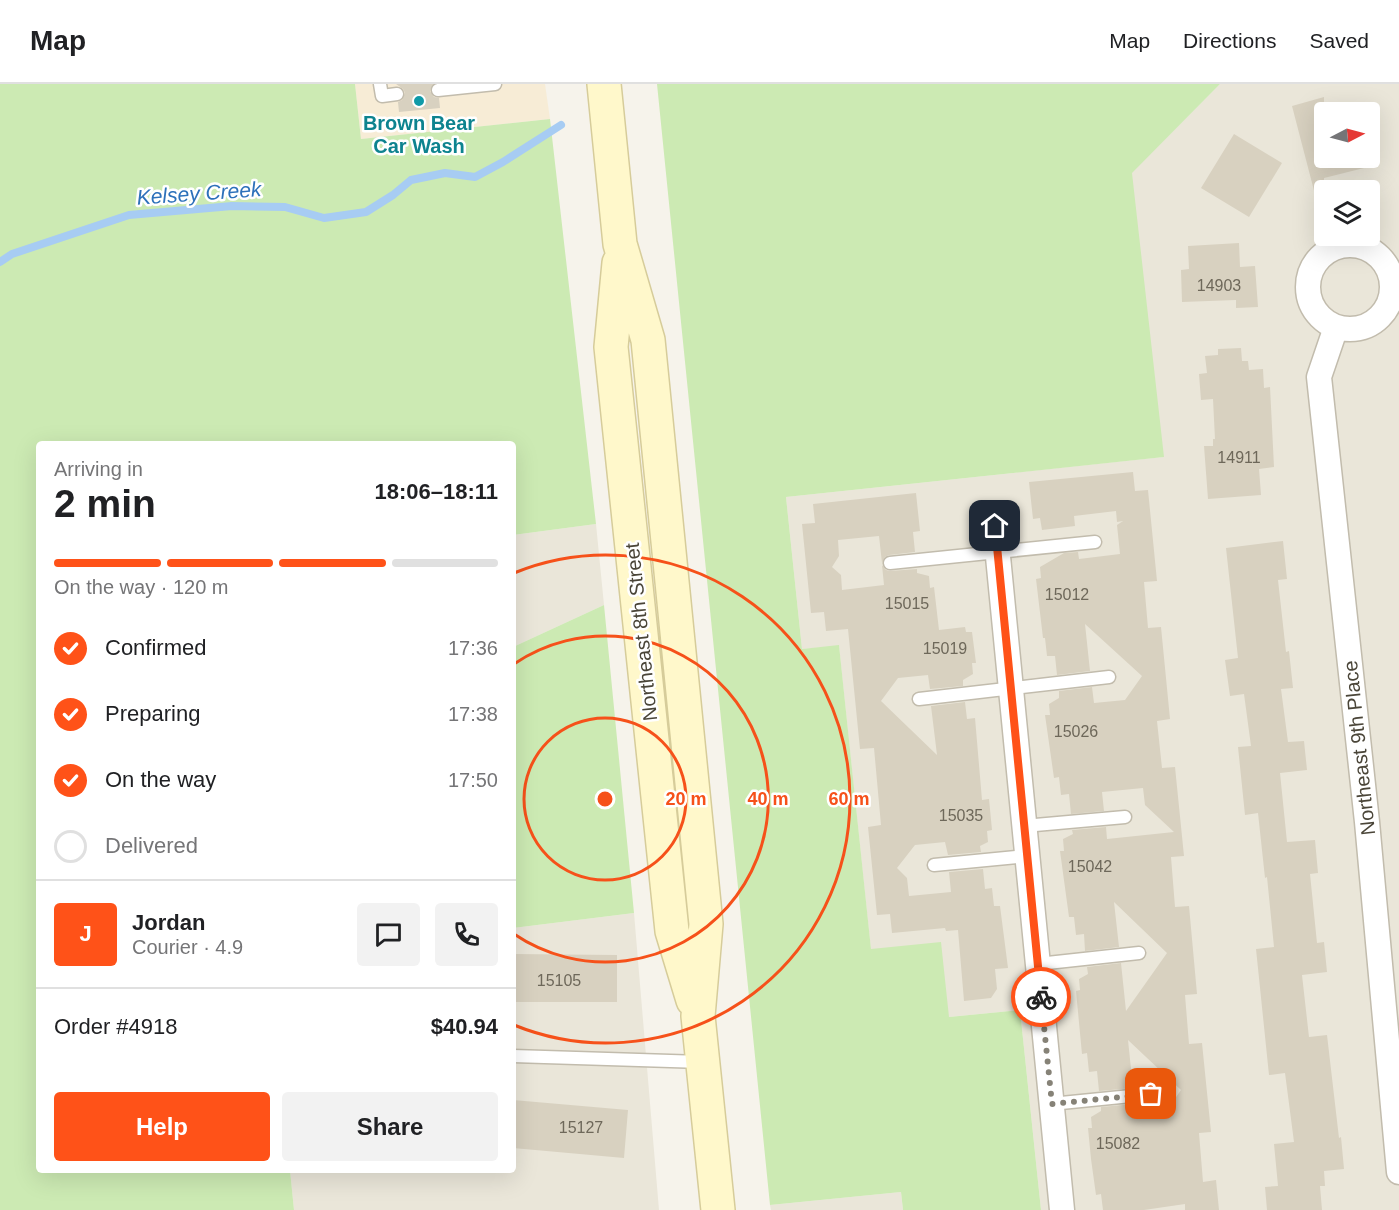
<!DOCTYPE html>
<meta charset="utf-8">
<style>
:root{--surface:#fff;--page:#f2f2f2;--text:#202124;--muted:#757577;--line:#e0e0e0;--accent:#ff5218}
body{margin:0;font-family:Helvetica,sans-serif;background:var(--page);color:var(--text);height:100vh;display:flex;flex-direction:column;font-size:22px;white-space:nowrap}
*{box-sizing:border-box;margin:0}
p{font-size:20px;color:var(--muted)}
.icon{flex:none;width:33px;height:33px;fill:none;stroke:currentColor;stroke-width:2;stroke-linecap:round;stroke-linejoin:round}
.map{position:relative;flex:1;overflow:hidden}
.side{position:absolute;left:36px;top:357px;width:480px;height:732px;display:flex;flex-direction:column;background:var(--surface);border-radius:6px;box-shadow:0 6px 24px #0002}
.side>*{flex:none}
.needle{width:39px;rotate:84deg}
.controls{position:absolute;left:1314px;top:18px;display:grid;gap:12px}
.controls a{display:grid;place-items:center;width:66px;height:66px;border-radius:6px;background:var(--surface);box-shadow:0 6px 24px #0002;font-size:30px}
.pin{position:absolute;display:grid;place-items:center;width:51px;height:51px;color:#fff;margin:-26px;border-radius:12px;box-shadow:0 3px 9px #0006}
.courier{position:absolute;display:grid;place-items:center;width:60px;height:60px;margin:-30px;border:4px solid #ff5218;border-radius:50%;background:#fff;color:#222;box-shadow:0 2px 8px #0007}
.head em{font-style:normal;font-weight:600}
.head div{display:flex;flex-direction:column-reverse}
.head{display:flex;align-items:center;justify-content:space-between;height:102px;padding:0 18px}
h1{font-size:39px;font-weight:600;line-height:45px}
.bar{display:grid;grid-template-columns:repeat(4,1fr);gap:9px 6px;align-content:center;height:72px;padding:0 18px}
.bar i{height:8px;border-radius:4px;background:var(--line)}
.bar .selected{background:var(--accent)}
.bar p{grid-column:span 4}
.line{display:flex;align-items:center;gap:15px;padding:0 18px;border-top:2px solid var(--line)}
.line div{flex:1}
.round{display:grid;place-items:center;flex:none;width:63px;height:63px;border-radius:6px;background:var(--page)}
ol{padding:0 18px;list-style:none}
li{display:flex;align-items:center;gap:18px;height:66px}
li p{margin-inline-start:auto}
li .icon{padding:6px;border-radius:50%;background:var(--accent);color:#fff;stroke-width:4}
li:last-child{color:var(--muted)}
li i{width:33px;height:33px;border:3px solid var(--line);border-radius:50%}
.primary-button{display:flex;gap:12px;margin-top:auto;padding:12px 18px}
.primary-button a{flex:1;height:69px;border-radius:6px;background:var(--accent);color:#fff;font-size:24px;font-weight:600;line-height:69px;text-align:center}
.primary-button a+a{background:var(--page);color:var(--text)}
header{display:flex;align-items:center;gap:36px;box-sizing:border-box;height:84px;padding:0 30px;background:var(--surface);border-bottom:2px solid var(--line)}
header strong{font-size:28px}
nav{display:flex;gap:33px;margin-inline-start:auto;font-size:21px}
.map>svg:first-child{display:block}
.residential{fill:#eae6d9;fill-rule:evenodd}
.commercial{fill:#f7ecd6}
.green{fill:#cceab3}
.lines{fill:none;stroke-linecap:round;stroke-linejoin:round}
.stream{stroke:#a7ccf3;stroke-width:8}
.building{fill:#d8d1c0}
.service-casing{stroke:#c2bcad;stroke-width:15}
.minor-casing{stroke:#c2bcad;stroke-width:27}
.secondary-casing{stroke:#d6cc9a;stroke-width:36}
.service{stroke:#fff;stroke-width:12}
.minor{stroke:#fff;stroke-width:24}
.secondary{stroke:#fff8cb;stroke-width:33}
.done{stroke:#868277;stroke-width:6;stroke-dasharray:0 10.8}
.route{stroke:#ff5218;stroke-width:8}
.ring{fill:none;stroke:#f6511a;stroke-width:3}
.culture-dot{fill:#0f9aa8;stroke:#fff;stroke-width:2}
.labels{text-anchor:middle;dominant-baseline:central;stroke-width:5;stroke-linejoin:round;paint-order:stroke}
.number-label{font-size:16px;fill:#6e685a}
.culture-label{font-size:20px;font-weight:bold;fill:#0d838f;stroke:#fff}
.street-label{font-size:20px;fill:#4a4538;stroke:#fff}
.water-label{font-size:21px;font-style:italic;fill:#2d71ba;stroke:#fff}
.centre{fill:#f6511a;stroke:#fff;stroke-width:3}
.ring-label{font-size:18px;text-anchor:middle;font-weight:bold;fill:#f6511a;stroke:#fff;stroke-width:5;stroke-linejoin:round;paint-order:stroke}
</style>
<header>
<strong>Map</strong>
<nav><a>Map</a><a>Directions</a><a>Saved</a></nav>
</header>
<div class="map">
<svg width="1399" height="1126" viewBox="0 0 1399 1126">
<rect width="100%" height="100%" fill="#f6f3eb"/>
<path class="residential" d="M1220,0H1399V1126H1041L1020,926L949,933L871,866L839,562L802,565L786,413L1163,373L1131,89ZM1324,28H1370V74H1324ZM1324,106H1370V152H1324Z
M596,440L604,521L513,563V451Z
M634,829L659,1126H294L290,1086H513V844Z
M901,1108L903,1126H771L770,1121Z"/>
<path class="commercial" d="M355,0H545L550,35L361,55Z"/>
<path class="green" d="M0,0H355L361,55L550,35L596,440L513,451V360H39V1086H290L294,1126H0Z
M657,0H1220L1132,89L1164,373L786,413L802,565L839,561L871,865L941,858L949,933L1020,926L1041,1126H903L901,1108L770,1121Z
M604,521L634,829L513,844V563Z"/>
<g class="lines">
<path class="stream" d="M0,178L12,170L129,131L232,122L285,123L324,134L366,128L393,111L411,96L445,89L475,93L503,78L561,41"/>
</g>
<path class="building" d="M396,0H433L430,7L434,13L439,14L440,24L399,28L398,18L402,16L405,9L403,5Z
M1324,13V74H1375L1376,81L1324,94V117L1317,118L1292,22Z
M1234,50L1282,79L1249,133L1201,104Z
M1239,159L1240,183L1255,182L1258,223L1236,224V216L1182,218L1181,186L1189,185L1188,162Z
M1241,264L1242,277H1248L1249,286L1263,285L1264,304L1270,303L1274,383L1259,385L1261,411L1208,415L1204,362H1213V355H1215L1213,315L1201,316L1199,290L1207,289L1205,272L1218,271V265Z
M1133,388L1135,407L1148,406L1157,497L1144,498L1148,544L1161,543L1170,635L1157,637L1162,684L1175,683L1184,772L1171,773L1175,823L1189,822L1197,910L1185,911L1189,960L1202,959L1211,1048L1199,1049L1203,1098L1216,1096L1219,1126H1185V1120L1144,1126H1103L1101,1110L1096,1111L1091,1075L1088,1044H1092L1091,1033L1101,1027V1023L1134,1020L1136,1032L1165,1029L1181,1006L1128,956L1133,1004L1099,1007L1097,987L1089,988L1087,969L1082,970L1076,907L1080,906L1079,895L1088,890L1087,883L1121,879L1126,927L1167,869L1114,818L1119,863L1085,867L1084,850L1076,851L1074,833H1069L1060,767H1064L1063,755L1073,750L1072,746L1106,743L1107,755L1174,748L1145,721L1143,704L1102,708L1104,727L1071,730L1069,710L1061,711L1059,693L1054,694L1045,631H1050L1049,620L1059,614V607L1092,603L1094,619L1125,616L1142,592L1085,540L1090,587L1057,591L1055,572H1047L1045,554H1043L1036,495L1041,494L1040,483L1064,469L1078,468L1079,475L1120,470L1117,441L1123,437L1117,438L1116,427L1074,432L1075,442L1042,446L1040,434L1033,435L1029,398Z
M916,409L920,447L913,448L915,468L889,471L885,473L882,479L879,452L838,456L839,472L832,483L841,491L842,506L884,501L882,481L886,486L890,487L917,485V489L929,492L930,504L934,503L939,546L965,543L966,548H972L976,579H972L973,590L963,596V602L930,605L928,591L898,594L881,617L937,671L931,622L965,618L967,635L975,634L982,716L989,715L992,746L987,747L988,758L980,762L981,768L948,771L945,758L915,761L897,784L907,794L909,812L951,808L949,788L983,785L985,805L992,804L994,822H1000L1008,884L995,885L997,905L991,914L964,917L958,846L946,847L945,844L892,849L890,830L877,831L868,743L881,741L874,664L860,665L848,545L826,547L824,528L811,529L802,440L815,439L813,420Z
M1283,457L1287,495L1278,496L1286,568L1289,567L1293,604L1281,605L1288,658L1304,657L1307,686L1280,689L1287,758L1315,756L1318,789L1310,790L1317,859L1324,858L1327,888L1302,891L1309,953L1327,951L1339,1054L1341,1053L1344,1085L1324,1087L1325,1102H1320L1322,1126H1267L1265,1103L1278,1102L1274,1060L1294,1058L1285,989L1269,991L1256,865L1274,863L1267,793L1265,794L1258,729L1245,731L1238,663L1251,662L1244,610L1230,612L1225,576L1238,574L1226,464Z
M513,870L617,871V918H513Z
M513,1016L628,1026L624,1074L513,1064Z"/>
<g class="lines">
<defs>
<path id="service" d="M380,0L382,12L397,10
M438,6L495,0
M890,479L1095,458
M919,615L1109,593
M1024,742L1125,733
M934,781L1027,772
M1038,880L1139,869
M513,972L702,978
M1051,1020L1151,1010"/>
<path id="minor" d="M1308 203a42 42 0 1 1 84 0a42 42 0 1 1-84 0Z
M1336,243L1319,293L1367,738L1399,1088
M995,442L1062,1126"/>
<path id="secondary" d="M604,0L620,160L648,256L706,840L698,932L718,1126
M619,179L611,263L672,847L693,916"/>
</defs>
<use href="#service" class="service-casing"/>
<use href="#minor" class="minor-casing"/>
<use href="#secondary" class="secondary-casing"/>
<use href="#service" class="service"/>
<use href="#minor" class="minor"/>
<use href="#secondary" class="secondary"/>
</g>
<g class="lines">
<path class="done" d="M1041,913L1052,1020L1151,1010"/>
<path class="route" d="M995,442L1041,913"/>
</g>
<g class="ring">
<circle cx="605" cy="715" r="81"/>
<path d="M514 580A163 163 0 1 1 514 850"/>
<path d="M514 489A244 244 0 1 1 514 941"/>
</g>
<circle class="culture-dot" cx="419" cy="17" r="6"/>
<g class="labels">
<g class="number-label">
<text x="1219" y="201">14903</text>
<text x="1239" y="373">14911</text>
<text x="1067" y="510">15012</text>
<text x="907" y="519">15015</text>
<text x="945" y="564">15019</text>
<text x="1076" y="647">15026</text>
<text x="961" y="731">15035</text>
<text x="1090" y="782">15042</text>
<text x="559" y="896">15105</text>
<text x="581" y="1043">15127</text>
<text x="1118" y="1059">15082</text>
</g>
<g class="culture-label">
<text x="419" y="39">Brown Bear<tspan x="419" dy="23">Car Wash</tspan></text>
</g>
<g class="street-label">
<text transform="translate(641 548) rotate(-96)">Northeast 8th Street</text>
<text transform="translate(1359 664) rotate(-96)">Northeast 9th Place</text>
</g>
<g class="water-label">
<text transform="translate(199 109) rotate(-4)">Kelsey Creek</text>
</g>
</g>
<circle cx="605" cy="715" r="9" class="centre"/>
<g class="ring-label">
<text x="686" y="721">20 m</text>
<text x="768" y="721">40 m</text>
<text x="849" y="721">60 m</text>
</g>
</svg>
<div class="controls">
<a><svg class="needle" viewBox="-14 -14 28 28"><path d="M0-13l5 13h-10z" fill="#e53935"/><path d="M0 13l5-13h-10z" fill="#757577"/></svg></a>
<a><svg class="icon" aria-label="layers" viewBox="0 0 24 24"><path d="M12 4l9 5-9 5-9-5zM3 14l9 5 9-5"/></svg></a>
</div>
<div class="pin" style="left:1151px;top:1010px;background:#ea580c"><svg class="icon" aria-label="bag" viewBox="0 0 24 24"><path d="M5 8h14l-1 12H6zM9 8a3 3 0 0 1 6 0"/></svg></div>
<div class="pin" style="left:995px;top:442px;background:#1f2937"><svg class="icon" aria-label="home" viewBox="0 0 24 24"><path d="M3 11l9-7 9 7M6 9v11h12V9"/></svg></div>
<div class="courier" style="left:1041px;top:913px"><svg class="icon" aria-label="bike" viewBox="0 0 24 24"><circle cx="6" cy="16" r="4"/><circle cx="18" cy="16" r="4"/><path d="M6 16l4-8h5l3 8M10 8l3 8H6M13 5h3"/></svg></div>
<section class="side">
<div class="head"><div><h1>2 min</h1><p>Arriving in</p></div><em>18:06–18:11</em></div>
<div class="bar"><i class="selected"></i><i class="selected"></i><i class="selected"></i><i></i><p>On the way · 120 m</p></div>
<ol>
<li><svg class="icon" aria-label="check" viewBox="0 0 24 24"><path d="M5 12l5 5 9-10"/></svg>Confirmed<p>17:36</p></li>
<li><svg class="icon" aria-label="check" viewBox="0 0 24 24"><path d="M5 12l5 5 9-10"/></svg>Preparing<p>17:38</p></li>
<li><svg class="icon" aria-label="check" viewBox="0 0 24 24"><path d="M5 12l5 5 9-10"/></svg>On the way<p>17:50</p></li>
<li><i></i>Delivered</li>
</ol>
<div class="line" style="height:108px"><b class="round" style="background:var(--accent);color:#fff">J</b><div><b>Jordan</b><p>Courier · 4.9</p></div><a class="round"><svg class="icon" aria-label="chat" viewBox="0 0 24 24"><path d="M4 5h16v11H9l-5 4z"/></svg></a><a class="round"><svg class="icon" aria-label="phone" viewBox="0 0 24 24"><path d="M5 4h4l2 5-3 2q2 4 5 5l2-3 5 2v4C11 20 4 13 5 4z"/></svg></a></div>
<div class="line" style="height:78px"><div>Order #4918</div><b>$40.94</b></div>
<div class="primary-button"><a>Help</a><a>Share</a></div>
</section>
</div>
